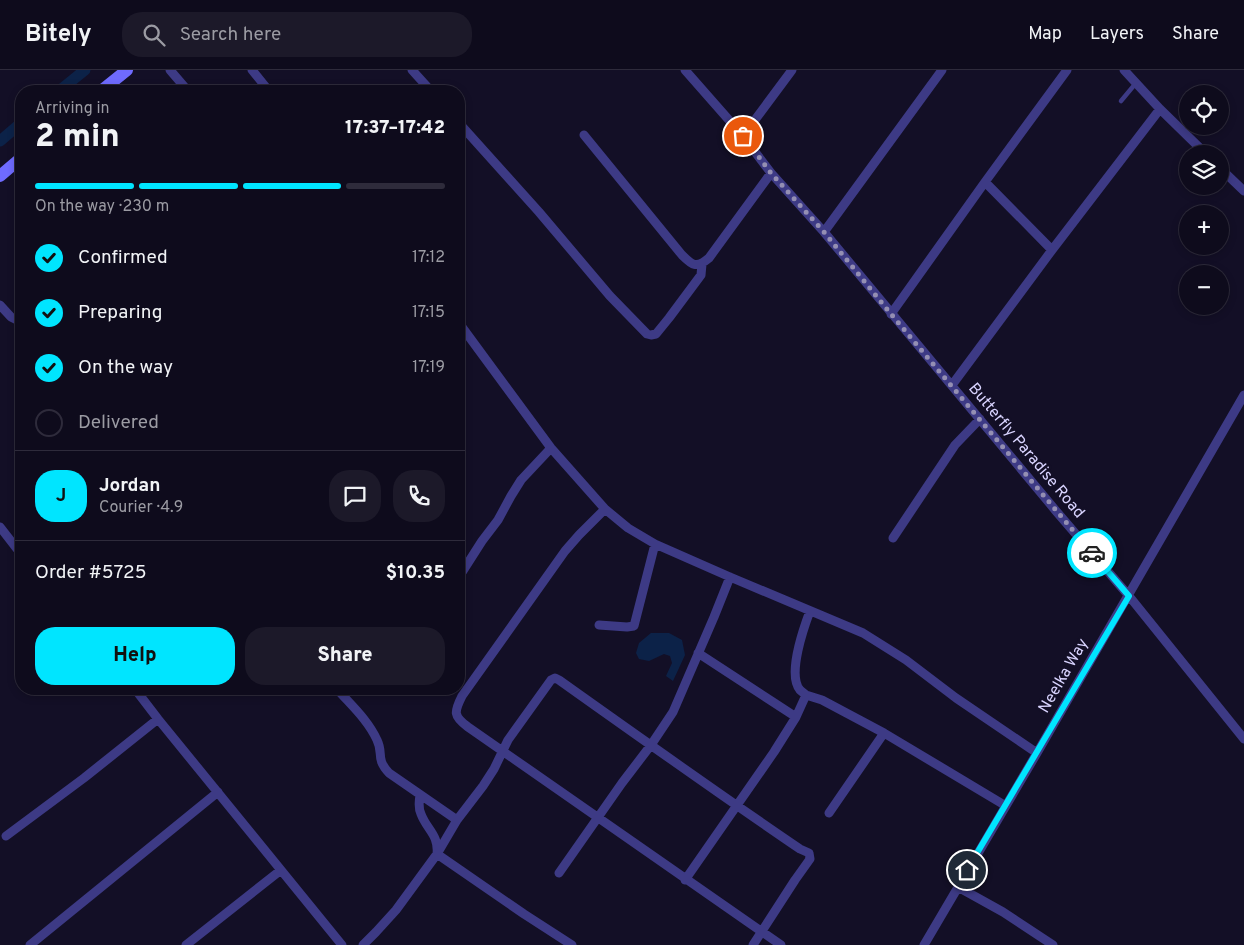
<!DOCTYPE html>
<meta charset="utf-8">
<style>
:root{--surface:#0e0b1c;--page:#1c1929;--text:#f1f3f6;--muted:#9b9ba3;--line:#2e2b3b;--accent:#00e5ff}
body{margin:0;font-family:Overpass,sans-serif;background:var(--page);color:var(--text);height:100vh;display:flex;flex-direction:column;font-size:19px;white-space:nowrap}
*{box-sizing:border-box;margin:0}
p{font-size:16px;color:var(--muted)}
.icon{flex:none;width:28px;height:28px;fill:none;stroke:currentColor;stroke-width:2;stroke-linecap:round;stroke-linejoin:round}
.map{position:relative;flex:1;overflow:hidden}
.drawer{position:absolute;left:15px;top:15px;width:450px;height:610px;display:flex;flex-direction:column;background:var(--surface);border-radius:20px;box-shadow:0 2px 8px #0003,0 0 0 1px var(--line)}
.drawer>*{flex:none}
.fabs{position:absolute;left:1179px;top:15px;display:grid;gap:10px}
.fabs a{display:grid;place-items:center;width:50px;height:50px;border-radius:50%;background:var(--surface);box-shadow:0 2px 8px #0003,0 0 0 1px var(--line);font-size:25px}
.pin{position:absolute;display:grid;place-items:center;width:42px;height:42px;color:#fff;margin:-21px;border:2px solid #fff;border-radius:50%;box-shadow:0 1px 5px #0007}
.courier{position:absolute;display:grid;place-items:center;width:50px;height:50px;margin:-25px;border:4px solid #00e5ff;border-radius:50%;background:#fff;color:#222;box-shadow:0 1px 6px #0007}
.head em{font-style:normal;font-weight:800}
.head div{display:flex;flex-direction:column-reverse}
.head{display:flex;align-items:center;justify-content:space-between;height:85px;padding:0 20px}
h1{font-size:32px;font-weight:800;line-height:38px}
.bar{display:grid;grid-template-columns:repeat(4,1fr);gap:8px 5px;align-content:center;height:60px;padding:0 20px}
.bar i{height:6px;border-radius:4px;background:var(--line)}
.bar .selected{background:var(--accent)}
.bar p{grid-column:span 4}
.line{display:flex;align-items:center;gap:12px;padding:0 20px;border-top:1px solid var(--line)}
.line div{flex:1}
.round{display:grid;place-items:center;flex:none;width:52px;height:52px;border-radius:20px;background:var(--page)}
ol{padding:0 20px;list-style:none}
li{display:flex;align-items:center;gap:15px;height:55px}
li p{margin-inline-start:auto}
li .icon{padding:5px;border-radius:50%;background:var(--accent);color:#111;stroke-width:4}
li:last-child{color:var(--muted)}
li i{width:28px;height:28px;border:2px solid var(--line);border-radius:50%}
.primary-button{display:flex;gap:10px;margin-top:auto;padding:10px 20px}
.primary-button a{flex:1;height:58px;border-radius:20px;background:var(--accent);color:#111;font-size:20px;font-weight:800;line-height:58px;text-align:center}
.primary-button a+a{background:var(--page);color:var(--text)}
header{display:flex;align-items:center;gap:30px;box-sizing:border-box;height:70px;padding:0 25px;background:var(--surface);border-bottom:1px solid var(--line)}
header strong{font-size:24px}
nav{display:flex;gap:28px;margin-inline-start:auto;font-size:18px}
.search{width:350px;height:45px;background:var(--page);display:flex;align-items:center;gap:12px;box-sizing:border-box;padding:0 18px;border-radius:20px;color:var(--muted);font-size:19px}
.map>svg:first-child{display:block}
.water{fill:#0c2248}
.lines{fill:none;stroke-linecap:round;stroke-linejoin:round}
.canal{stroke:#0c2248;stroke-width:11}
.service{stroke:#3d3a85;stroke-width:4.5}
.minor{stroke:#3d3a85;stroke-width:9}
.secondary{stroke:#6f6bff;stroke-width:12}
.done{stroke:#948fb3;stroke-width:5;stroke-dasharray:0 9}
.route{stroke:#00e5ff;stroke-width:6}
.labels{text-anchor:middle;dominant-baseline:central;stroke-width:5;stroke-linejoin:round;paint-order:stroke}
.street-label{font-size:16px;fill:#d9d4ff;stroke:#130f26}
</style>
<header>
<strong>Bitely</strong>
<div class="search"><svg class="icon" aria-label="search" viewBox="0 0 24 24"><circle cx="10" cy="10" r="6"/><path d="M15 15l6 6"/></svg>Search here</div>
<nav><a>Map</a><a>Layers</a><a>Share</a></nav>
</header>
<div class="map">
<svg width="1244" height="875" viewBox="0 0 1244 875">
<rect width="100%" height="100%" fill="#130f26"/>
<path class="water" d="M651,563H669L682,570L685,585L673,611L666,606L672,593L670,586L664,584L649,591L639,589L636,583L639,573Z"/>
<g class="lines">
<path class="canal" d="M59,21L85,0
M0,71L21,53"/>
<path class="service" d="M1121,31L1136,13"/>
<path class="minor" d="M170,0L188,21
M252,0L269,21
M412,0L431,21
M685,0L743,66L771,103L824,162L1056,441L1129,526L1244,669
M1124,0L1160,39L1206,84
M459,53L539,142L610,226L647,264L651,265L656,264L669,248L701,205L702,194
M584,65L682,185C692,195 696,199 709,188L771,103
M743,66L792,0
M1220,98L1244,121
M985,112L1052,180
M824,162L942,0
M0,235L11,247L21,252
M891,244L985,112L1067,0
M459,253L551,378L605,439L628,458L655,474L730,507L863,563L906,590L956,628L1037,683
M952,315L1052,180L1160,39
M605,439L579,465L565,481L462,626C454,642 453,646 468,657L781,875
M0,457L21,484
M893,468L955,375L980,349
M459,507L482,471L498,450L511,426L521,410L551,378
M599,555L627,557L634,556L655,474
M698,583L796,647
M135,619L158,649L342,875
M337,619C351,635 368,650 377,670C384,684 375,688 389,703L457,750
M806,625C805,624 801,621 800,620C787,605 804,557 810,541
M420,725C419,731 418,738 421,744C427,760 439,765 437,784L524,844L572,875
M829,743L884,663
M6,766L84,708L158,649
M559,803L622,713L651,675L673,642L714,547L730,507
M685,810L774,682L796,647L806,625L822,630L884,663L1006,736
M958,817L1003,842L1053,875
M30,875L218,722
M186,875L281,800
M363,875L376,862L396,840L437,784L457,750L483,716L494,699L508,670L551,610L555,608L559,610C639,667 719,724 800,779L809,783L810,789L795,810L753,875
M924,875L1037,683L1244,325"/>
<path class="secondary" d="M101,21L127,0
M0,106L21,88"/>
</g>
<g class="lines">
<path class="done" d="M743,66L771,103L824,162L891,244L1092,483"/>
<path class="route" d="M967,800L1129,526L1092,483"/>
</g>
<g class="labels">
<g class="street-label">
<text transform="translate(1026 381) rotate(50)">Butterfly Paradise Road</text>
<text transform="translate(1064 606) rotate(-60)">Neelka Way</text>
</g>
</g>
</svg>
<div class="fabs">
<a><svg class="icon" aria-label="locate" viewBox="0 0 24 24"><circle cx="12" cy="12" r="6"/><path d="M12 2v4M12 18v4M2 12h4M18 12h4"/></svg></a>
<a><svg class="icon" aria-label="layers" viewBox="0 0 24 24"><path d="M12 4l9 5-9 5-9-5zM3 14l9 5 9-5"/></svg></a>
<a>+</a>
<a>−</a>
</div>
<div class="pin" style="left:743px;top:66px;background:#ea580c"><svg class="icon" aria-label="bag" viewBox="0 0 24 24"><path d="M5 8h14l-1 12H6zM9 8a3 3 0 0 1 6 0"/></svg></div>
<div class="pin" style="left:967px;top:800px;background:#1f2937"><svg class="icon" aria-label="home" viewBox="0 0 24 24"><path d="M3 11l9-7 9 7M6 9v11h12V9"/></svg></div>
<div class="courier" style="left:1092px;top:483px"><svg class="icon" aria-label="car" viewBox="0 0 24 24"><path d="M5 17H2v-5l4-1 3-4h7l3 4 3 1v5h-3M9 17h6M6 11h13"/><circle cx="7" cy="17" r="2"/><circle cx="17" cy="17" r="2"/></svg></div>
<section class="drawer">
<div class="head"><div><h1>2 min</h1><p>Arriving in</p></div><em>17:37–17:42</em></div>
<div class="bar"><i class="selected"></i><i class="selected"></i><i class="selected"></i><i></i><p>On the way · 230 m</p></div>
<ol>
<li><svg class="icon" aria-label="check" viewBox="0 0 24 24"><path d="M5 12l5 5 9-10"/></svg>Confirmed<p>17:12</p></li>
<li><svg class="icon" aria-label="check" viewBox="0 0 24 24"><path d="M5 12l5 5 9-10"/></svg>Preparing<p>17:15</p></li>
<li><svg class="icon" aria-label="check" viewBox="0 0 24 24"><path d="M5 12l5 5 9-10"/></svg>On the way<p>17:19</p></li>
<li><i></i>Delivered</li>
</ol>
<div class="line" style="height:90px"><b class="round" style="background:var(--accent);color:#111">J</b><div><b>Jordan</b><p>Courier · 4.9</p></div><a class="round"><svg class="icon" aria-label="chat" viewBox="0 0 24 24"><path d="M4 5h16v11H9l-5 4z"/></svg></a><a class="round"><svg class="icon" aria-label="phone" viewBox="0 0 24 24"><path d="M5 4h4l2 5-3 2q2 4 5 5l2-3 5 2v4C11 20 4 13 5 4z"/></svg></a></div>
<div class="line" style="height:65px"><div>Order #5725</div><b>$10.35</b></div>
<div class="primary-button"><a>Help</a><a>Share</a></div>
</section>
</div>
